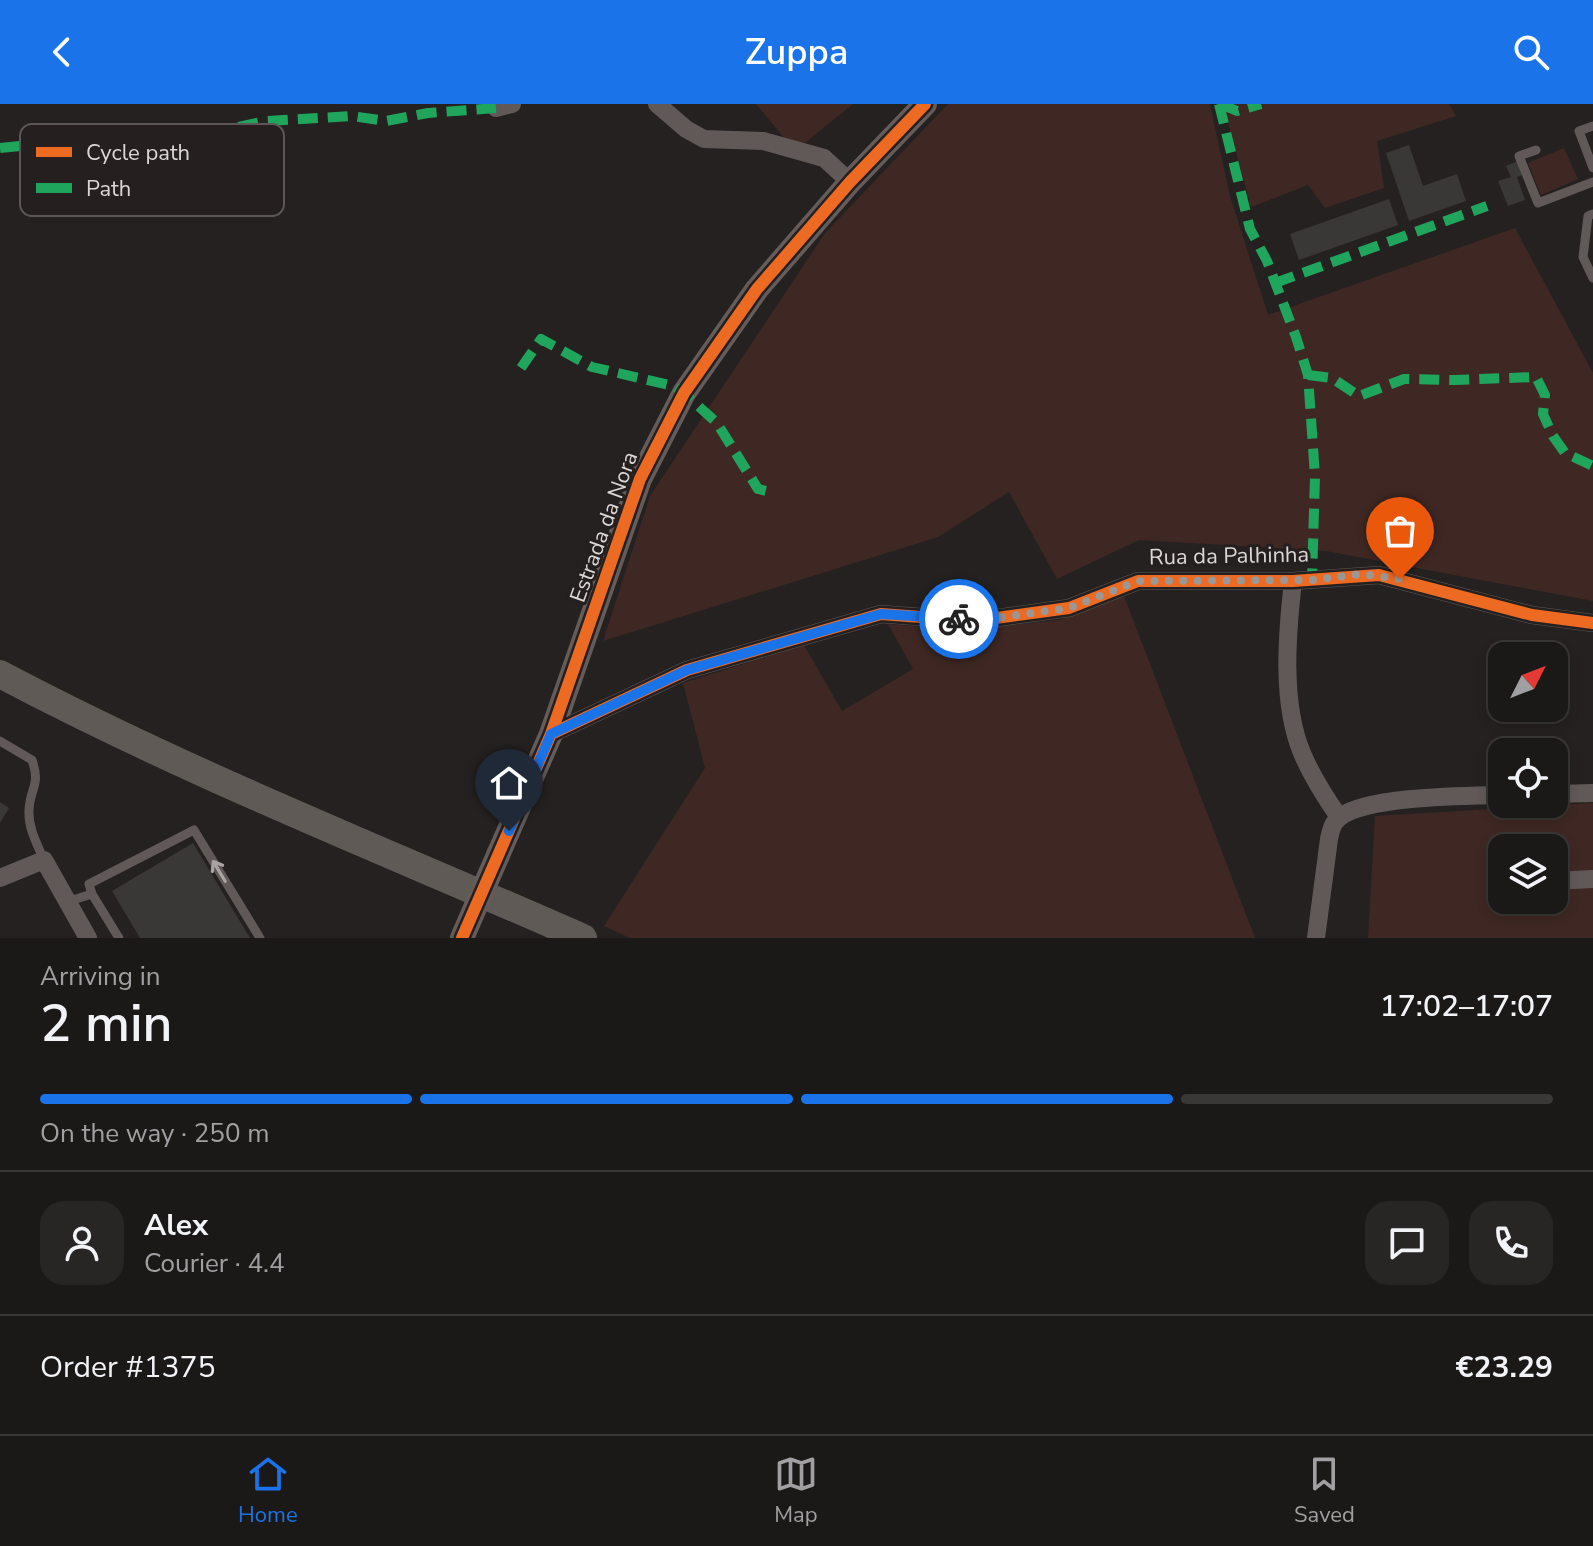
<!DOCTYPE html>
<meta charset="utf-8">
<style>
:root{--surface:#1b1918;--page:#282625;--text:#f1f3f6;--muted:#a0a0a2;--line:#393837;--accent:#1a73e8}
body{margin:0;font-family:"Nunito Sans",sans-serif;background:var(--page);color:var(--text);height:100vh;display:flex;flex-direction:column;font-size:30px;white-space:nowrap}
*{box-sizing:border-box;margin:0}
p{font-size:26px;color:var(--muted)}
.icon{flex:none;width:44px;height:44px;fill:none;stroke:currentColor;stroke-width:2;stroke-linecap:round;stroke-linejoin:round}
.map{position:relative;height:834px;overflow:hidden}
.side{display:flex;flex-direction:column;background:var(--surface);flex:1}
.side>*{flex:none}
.needle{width:52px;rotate:48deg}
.buttons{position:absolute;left:1488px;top:538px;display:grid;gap:16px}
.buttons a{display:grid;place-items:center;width:80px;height:80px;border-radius:16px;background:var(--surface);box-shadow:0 4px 12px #0003,0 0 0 2px var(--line);font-size:40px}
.pin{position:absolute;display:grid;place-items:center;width:68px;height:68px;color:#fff;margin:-82px -34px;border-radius:50% 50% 50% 0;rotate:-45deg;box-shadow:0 0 8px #0007}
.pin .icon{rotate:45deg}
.courier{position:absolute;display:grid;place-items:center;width:80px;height:80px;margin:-40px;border:6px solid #1a73e8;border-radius:50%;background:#fff;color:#222;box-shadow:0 2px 10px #0007}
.summary em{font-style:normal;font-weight:600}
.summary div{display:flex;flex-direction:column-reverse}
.summary{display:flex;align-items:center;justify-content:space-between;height:136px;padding:0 40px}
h1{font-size:52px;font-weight:600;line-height:60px}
.bar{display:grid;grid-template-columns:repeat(4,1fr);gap:12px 8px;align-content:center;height:96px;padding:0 40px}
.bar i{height:10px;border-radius:6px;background:var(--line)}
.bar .selected{background:var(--accent)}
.bar p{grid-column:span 4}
.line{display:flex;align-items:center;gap:20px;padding:0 40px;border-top:2px solid var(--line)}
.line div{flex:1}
.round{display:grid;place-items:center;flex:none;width:84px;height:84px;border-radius:24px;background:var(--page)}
header{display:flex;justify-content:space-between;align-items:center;height:104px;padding:0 40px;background:var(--accent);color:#fff;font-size:36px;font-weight:600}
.tab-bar{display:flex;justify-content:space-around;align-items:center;height:112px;border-top:2px solid var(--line);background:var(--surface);font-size:22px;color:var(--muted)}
.tab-bar a{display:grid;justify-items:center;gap:4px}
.tab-bar .selected{color:var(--accent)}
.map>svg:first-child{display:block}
.green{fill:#3f2823;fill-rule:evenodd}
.building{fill:#3a3837}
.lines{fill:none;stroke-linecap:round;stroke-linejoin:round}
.lane{stroke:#605957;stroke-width:9}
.street{stroke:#605957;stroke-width:18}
.secondary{stroke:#635c5a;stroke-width:24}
.primary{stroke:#605a57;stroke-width:28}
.secondary-bridge{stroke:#635c5a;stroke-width:24}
.quiet{stroke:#20a55d;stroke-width:10;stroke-dasharray:20 10;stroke-linecap:butt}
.cycleway-casing{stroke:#25201f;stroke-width:17}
.cycleway{stroke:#ed6a23;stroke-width:12}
.oneway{stroke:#aaa5a3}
.done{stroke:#9b9796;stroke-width:8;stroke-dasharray:0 14.4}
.route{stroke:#1a73e8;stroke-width:10}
.labels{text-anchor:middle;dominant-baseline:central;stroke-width:6;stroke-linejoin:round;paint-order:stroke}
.street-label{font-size:22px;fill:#dbd7d6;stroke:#25201f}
.key{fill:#25201f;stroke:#5c5756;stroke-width:2}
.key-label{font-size:22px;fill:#dbd7d6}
</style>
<header><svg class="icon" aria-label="back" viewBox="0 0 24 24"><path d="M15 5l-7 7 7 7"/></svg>Zuppa<svg class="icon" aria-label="search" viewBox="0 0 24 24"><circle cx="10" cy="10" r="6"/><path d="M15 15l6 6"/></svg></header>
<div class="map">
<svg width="1593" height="834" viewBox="0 0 1593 834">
<rect width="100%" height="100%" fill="#242120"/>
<path class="green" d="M756,0H853L795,47Z
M948,0H1210L1230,92L1268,211L1515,124L1593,269V497L1326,447L1139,436L1057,475L1009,388L938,433L603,537L650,392L825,129Z
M1223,0H1449L1456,12L1377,37L1384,84L1325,104L1308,81L1251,103Z
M1564,44L1578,75L1541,91L1528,59Z
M1124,492L1255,834H630L604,822L705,664L683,579L804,541L842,607L913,565L888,520L957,526L1059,516Z
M1593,699V834H1368L1375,712ZM1502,744H1554V796H1502Z"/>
<path class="building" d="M1409,41L1423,82L1457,70L1466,97L1409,117L1386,49Z
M1518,57L1523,71L1517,73L1525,96L1508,102L1498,77L1511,73L1506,62Z
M1389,95L1398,121L1299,156L1290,130Z
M0,698L9,704L0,719Z
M193,739L250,834H140L112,787Z"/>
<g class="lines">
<path class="lane" d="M1593,22L1579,27L1593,64
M1536,46L1519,52L1538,99L1593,78
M1593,110L1588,112L1583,153L1593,174
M0,637L32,656C41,682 30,683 29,706C28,724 37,740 44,756
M66,798L92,790
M119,834L92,790L89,780L194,726L260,834"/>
<path class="street" d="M657,0L686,25L704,35L763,37L824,54L850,78
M496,4L512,0
M1293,477C1287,530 1281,599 1302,649C1312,673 1325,693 1339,713
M551,630L687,566L881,510L974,517L1069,504L1138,477H1293L1379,471L1532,511L1593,519
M1554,690L1593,689
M0,774L44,756L88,834
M1554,777L1593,775
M1316,834L1329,735C1331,726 1332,719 1340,713C1368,692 1465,692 1502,691"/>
<path class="secondary" d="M498,751L551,630L640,375L684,289L757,185L850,78L925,0"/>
<path class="primary" d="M0,570C189,670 388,748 583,834"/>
<path class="secondary-bridge" d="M462,834L498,751"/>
<path class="quiet" d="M1219,0L1250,125L1267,157L1296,233L1308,271L1315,372L1312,476
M1220,0L1237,7L1261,0
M0,44L87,35L190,33L266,17L352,12L386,17L428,9L496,4
M1275,179L1487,102
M521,264L541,235L592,263L674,282L684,289L717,319L758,385L771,388
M1308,271L1332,274L1359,292L1404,275L1455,276L1536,273L1545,291L1543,310L1553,332L1565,349L1593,362"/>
<defs>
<path id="cycleway" d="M551,630L687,566L881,510L974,517L1069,504L1138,477H1293L1379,471L1532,511L1593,519
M462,834L551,630L640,375L684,289L757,185L850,78L925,0"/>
</defs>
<use href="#cycleway" class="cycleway-casing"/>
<use href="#cycleway" class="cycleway"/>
</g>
<defs><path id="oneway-shaft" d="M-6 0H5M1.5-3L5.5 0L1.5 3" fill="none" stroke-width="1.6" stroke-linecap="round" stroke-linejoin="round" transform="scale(2)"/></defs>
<use class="oneway" href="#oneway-shaft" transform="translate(219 767) rotate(-121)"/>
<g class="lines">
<path class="done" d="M959,515L974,517L1069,504L1138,477L1312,476L1361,470L1400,475"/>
<path class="route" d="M509,727L551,630L687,566L881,510L959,515"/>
</g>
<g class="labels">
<g class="street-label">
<text transform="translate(604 423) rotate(-70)">Estrada da Nora</text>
<text transform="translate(1229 452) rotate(-1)">Rua da Palhinha</text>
</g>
</g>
<rect x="20" y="20" width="264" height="92" rx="12" class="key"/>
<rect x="36" y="43" width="36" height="10" fill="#ed6a23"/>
<rect x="36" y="79" width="36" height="10" fill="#20a55d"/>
<g class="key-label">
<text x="86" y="56">Cycle path</text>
<text x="86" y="92">Path</text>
</g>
</svg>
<div class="buttons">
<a><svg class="needle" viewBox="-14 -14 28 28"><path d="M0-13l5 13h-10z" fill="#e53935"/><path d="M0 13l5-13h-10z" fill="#a0a0a2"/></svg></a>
<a><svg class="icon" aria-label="locate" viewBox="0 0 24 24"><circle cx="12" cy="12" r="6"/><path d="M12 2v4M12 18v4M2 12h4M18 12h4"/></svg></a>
<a><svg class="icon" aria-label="layers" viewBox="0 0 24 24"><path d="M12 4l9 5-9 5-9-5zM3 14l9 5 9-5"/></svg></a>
</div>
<div class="pin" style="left:1400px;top:475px;background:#ea580c"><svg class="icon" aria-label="bag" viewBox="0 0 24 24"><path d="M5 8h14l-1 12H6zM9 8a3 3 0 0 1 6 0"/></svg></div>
<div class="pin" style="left:509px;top:727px;background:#1f2937"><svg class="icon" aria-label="home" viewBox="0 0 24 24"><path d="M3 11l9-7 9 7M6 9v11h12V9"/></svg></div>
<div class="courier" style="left:959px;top:515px"><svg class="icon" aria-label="bike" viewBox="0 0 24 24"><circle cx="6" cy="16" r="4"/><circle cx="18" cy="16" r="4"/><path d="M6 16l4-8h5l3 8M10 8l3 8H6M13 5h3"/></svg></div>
</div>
<section class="side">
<div class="summary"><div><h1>2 min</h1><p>Arriving in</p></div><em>17:02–17:07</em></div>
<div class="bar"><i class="selected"></i><i class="selected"></i><i class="selected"></i><i></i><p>On the way · 250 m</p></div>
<div class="line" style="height:144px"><a class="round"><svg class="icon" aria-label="person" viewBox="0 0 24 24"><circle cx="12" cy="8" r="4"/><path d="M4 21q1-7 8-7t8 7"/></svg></a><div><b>Alex</b><p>Courier · 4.4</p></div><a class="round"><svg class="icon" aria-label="chat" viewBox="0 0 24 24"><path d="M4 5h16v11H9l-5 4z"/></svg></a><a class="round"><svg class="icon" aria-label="phone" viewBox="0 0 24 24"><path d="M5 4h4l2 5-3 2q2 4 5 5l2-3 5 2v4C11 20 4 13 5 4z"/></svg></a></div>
<div class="line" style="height:104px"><div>Order #1375</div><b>€23.29</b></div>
</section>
<nav class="tab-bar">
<a class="selected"><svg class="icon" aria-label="home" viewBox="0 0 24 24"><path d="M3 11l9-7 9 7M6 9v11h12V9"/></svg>Home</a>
<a><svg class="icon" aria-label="map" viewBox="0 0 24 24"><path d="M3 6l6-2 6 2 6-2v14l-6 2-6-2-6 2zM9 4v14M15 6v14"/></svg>Map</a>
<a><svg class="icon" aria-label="saved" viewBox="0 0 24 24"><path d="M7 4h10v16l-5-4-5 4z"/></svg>Saved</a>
</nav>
